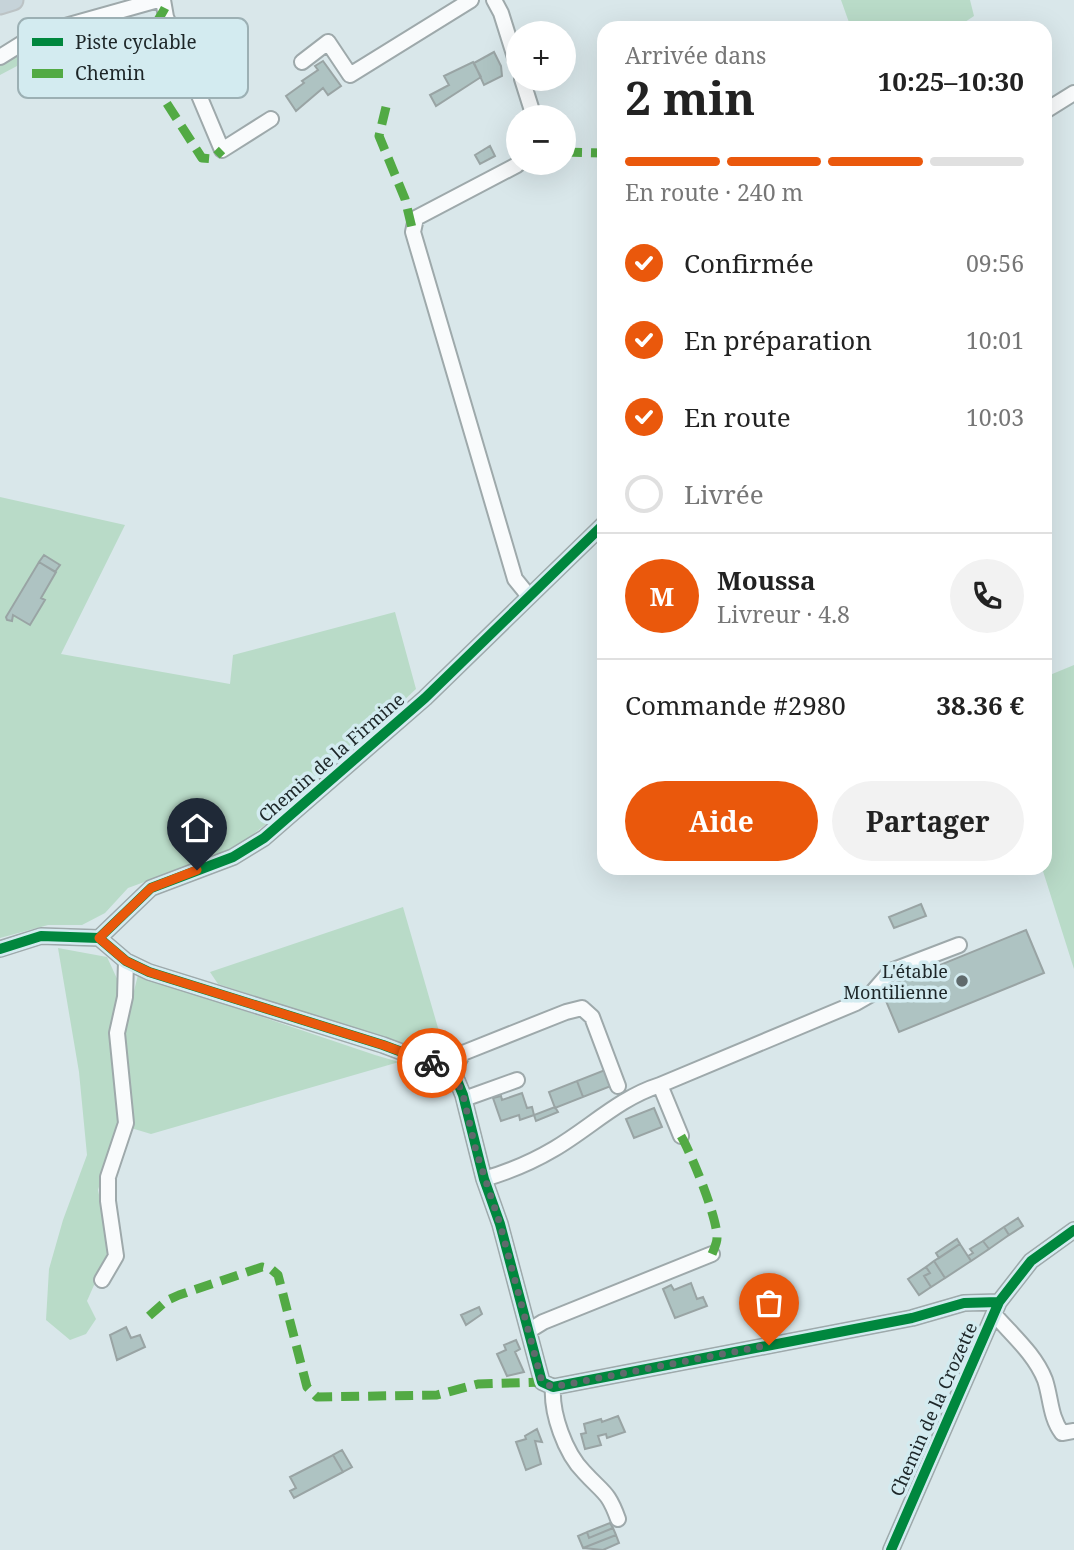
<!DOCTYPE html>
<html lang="fr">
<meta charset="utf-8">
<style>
:root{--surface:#fff;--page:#f2f2f2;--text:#222;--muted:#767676;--line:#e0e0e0;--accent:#ea580c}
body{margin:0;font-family:"Noto Serif",serif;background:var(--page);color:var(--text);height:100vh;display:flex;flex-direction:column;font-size:26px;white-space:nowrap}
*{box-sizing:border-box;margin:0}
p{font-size:23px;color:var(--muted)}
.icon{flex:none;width:38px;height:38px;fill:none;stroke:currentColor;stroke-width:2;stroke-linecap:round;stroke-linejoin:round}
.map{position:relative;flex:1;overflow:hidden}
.details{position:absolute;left:597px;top:21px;width:455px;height:854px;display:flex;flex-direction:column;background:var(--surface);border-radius:21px;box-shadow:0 7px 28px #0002}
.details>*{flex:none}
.controls{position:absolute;left:506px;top:21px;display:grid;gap:14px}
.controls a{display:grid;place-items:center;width:70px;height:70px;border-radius:50%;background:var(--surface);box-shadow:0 7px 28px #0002;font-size:35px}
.pin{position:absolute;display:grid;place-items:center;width:60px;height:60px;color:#fff;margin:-72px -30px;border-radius:50% 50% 50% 0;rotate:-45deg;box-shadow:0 0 7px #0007}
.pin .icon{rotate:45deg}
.courier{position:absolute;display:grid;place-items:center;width:70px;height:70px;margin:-35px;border:5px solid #ea580c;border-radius:50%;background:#fff;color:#222;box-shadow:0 2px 9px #0007}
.summary em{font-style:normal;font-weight:700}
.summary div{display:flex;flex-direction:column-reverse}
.summary{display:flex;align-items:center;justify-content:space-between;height:119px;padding:0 28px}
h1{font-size:46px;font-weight:700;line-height:52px}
.bar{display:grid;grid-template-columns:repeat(4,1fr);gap:10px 7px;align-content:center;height:84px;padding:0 28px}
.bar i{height:9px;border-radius:5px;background:var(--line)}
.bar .current{background:var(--accent)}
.bar p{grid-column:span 4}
.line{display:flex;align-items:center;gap:18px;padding:0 28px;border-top:2px solid var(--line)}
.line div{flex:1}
.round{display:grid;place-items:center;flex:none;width:74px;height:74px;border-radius:37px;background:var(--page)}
ol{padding:0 28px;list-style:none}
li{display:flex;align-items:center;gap:21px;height:77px}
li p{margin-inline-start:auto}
li .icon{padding:7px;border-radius:50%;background:var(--accent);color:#fff;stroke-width:4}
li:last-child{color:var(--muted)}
li i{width:38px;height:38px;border:4px solid var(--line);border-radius:50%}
.action{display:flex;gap:14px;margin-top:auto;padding:14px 28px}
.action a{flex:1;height:80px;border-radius:42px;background:var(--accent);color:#fff;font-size:28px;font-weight:700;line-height:80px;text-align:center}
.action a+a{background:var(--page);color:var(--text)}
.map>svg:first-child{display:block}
.green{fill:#b9dbc8}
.building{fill:#aec3c2;stroke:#99a4a4;stroke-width:2}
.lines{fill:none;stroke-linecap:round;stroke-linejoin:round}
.minor-casing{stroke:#9ea9ab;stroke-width:18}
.highway-casing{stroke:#bcc3c5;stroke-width:23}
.minor{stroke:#f9fbfc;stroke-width:14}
.highway{stroke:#c6d3d9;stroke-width:19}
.quiet{stroke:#52aa44;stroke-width:9;stroke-dasharray:18 9;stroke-linecap:butt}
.cycleway-casing{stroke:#d3ebf0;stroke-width:15}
.cycleway{stroke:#00873e;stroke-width:10}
.done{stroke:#5f6a6c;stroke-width:7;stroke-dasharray:0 12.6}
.route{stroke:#ea580c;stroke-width:9}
.poi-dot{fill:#5f6a6c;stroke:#d3ebf0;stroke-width:2.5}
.labels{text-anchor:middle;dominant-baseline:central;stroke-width:7;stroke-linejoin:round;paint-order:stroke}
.street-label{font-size:18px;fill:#1d2628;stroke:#d3ebf0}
.poi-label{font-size:18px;fill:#1d2628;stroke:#d3ebf0;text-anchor:end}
.key{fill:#d3ebf0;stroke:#9cb0b4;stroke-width:2}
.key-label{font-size:19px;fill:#1d2628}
</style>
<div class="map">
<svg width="1074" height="1550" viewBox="0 0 1074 1550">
<rect width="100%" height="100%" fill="#d9e7ea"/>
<path class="green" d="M841,0H970L974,16L956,28H851Z
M42,38H70L0,75V63Z
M0,497L125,525L61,654L230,684L233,655L395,612L416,689L297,800L234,849L128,888L105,913L82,925H48L0,938Z
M1074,665V969L1042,868H1045V677Z
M403,907L447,1059L218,984L210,972Z
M58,948L107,957L119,983L111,1024L114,1079L122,1123L111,1147L98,1190L109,1243L106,1258L87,1301L96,1319L86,1334L70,1340L46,1320L49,1269L63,1220L87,1155L79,1072Z
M138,975L375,1055L399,1062L151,1134L131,1128L125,1069L126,1023Z"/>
<path class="building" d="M494,52L501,66L502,76L484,85L474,63Z
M323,61L341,86L328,95L323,88L296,111L286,96L304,83L302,81L318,70L315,66Z
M473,62L481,77L436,106L430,95L449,85L444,76Z
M490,146L495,156L480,164L475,155Z
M44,555L60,565L55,572L39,562Z
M39,562L56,572L41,598L45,600L30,625L13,615L12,621L7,620L6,617Z
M921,904L926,916L894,928L889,917Z
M1026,930L1044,973L899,1032L881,989Z
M605,1070L611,1086L583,1097L577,1081Z
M577,1081L583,1097L555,1108L549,1092Z
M522,1093L527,1108L532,1107L534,1115L520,1120L519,1115L501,1121L493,1098L501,1096L502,1100Z
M555,1107L558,1112L536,1121L534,1115Z
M654,1108L662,1127L634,1138L626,1119Z
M1018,1218L1023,1226L1009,1235L1004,1227Z
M1004,1227L1009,1235L989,1249L983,1241Z
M957,1239L960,1244L939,1258L936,1253Z
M983,1241L989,1249L971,1261L968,1256L973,1253L970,1249Z
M960,1244L971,1261L945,1278L934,1261Z
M934,1261L945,1278L931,1287L924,1276L930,1273L926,1267Z
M926,1267L930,1273L924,1276L931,1287L919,1295L908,1279Z
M691,1283L697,1299L703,1297L707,1306L675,1318L663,1289L671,1285L674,1290Z
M479,1307L482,1314L466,1325L461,1315Z
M126,1327L131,1338L140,1335L145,1347L117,1360L110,1335Z
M516,1340L520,1349L515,1352L524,1372L507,1376L497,1354L506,1350L504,1345Z
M618,1416L625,1432L607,1438L606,1434L598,1436L601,1445L585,1449L581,1434L586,1433L584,1424L601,1419L602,1422Z
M537,1429L542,1442L535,1441L541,1464L526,1470L516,1442L526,1439L525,1436Z
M342,1450L352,1467L343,1472L333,1455Z
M333,1455L343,1472L294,1498L290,1491L296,1488L290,1477Z
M610,1523L613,1528L589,1538L587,1532Z
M613,1528L616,1535L583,1548L578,1536L587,1532L589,1538Z
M616,1535L619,1543L603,1550L583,1548Z"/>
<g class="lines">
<defs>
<path id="minor" d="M163,0L166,17L222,150L271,119
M494,0L501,13L518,67
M0,57L37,34L158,0
M302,62L328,42L350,75L471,0
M522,79L534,117
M1045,111L1074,93
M517,165L416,218L413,232L515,579L528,595
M99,938L126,961L149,972L383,1045L434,1064L456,1078L463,1095L484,1179L500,1224L542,1382L553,1387L912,1318L964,1303L999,1302
M0,949L41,936L99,938L151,888L233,857L264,838L425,698L604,524
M456,1078V1066L463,1053L566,1012L582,1008L592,1017L618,1086
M660,1085L856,1003L870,995L891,971L959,945
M464,1099L517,1080
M484,1179C508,1172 532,1162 554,1149C590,1128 619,1098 660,1085L681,1136
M102,1280L116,1256L108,1201V1177L126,1123L117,1033L125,997L126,961
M994,1314C1011,1334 1035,1354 1045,1380C1051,1398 1050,1417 1062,1433L1074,1431
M530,1330L543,1322L712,1254
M553,1387C551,1413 565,1453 584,1472C603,1493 608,1491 618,1519
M891,1550L999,1302L1031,1261L1074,1230"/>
<path id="highway" d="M0,4L13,0"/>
</defs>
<use href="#minor" class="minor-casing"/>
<use href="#highway" class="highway-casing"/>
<use href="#minor" class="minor"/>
<use href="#highway" class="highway"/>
<path class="quiet" d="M165,8C155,27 136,47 144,68L202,158L213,159L222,150
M386,107L379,136L405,199L413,232
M564,152L604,153
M681,1136C691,1153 718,1219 717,1238C717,1243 714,1249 712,1254
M149,1316L166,1301L179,1295L262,1267L271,1269L278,1275L307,1387L317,1397L437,1395L478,1384L542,1382"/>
<defs>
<path id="cycleway" d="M99,938L126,961L149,972L383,1045L434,1064L456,1078L463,1095L484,1179L500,1224L542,1382L553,1387L912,1318L964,1303L999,1302
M0,949L41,936L99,938L151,888L233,857L264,838L425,698L604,524
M891,1550L999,1302L1031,1261L1074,1230"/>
</defs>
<use href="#cycleway" class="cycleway-casing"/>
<use href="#cycleway" class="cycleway"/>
</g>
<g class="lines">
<path class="done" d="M432,1063L456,1078L463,1095L476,1151L500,1224L542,1382L553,1387L769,1345"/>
<path class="route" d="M197,870L151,888L99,938L126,961L149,972L383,1045L432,1063"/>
</g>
<circle class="poi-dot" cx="962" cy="981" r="7"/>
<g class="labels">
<g class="street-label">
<text transform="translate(331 757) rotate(-41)">Chemin de la Firmine</text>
<text transform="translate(933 1409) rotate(-66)">Chemin de la Crozette</text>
</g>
<g class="poi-label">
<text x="948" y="971">L'étable<tspan x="948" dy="21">Montilienne</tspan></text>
</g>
</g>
<rect x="18" y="18" width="230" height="80" rx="10" class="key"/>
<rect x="32" y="38" width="31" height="8" fill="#00873e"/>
<rect x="32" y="69" width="31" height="9" fill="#52aa44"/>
<g class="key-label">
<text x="75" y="49">Piste cyclable</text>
<text x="75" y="80">Chemin</text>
</g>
</svg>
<div class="controls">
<a>+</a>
<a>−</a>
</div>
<div class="pin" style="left:769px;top:1345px;background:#ea580c"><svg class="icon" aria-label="bag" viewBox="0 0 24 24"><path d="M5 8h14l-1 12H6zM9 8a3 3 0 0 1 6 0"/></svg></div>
<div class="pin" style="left:197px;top:870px;background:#1f2937"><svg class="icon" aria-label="home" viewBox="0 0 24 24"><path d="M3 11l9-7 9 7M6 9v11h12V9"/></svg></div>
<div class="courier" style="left:432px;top:1063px"><svg class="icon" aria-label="bike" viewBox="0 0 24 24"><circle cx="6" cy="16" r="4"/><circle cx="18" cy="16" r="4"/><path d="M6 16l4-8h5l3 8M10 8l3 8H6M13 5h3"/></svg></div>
<section class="details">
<div class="summary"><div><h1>2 min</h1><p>Arrivée dans</p></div><em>10:25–10:30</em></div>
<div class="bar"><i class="current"></i><i class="current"></i><i class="current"></i><i></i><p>En route · 240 m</p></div>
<ol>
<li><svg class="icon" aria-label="check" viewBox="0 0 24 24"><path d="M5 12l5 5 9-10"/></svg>Confirmée<p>09:56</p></li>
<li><svg class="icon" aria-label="check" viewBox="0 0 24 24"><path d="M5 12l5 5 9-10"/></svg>En préparation<p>10:01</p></li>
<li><svg class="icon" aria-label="check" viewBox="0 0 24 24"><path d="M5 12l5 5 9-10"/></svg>En route<p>10:03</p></li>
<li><i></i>Livrée</li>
</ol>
<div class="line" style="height:126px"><b class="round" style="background:var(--accent);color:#fff">M</b><div><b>Moussa</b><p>Livreur · 4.8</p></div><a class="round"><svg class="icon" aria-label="phone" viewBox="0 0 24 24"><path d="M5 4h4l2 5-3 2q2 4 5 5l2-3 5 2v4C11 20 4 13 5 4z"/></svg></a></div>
<div class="line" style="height:91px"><div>Commande #2980</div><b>38.36 €</b></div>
<div class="action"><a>Aide</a><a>Partager</a></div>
</section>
</div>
